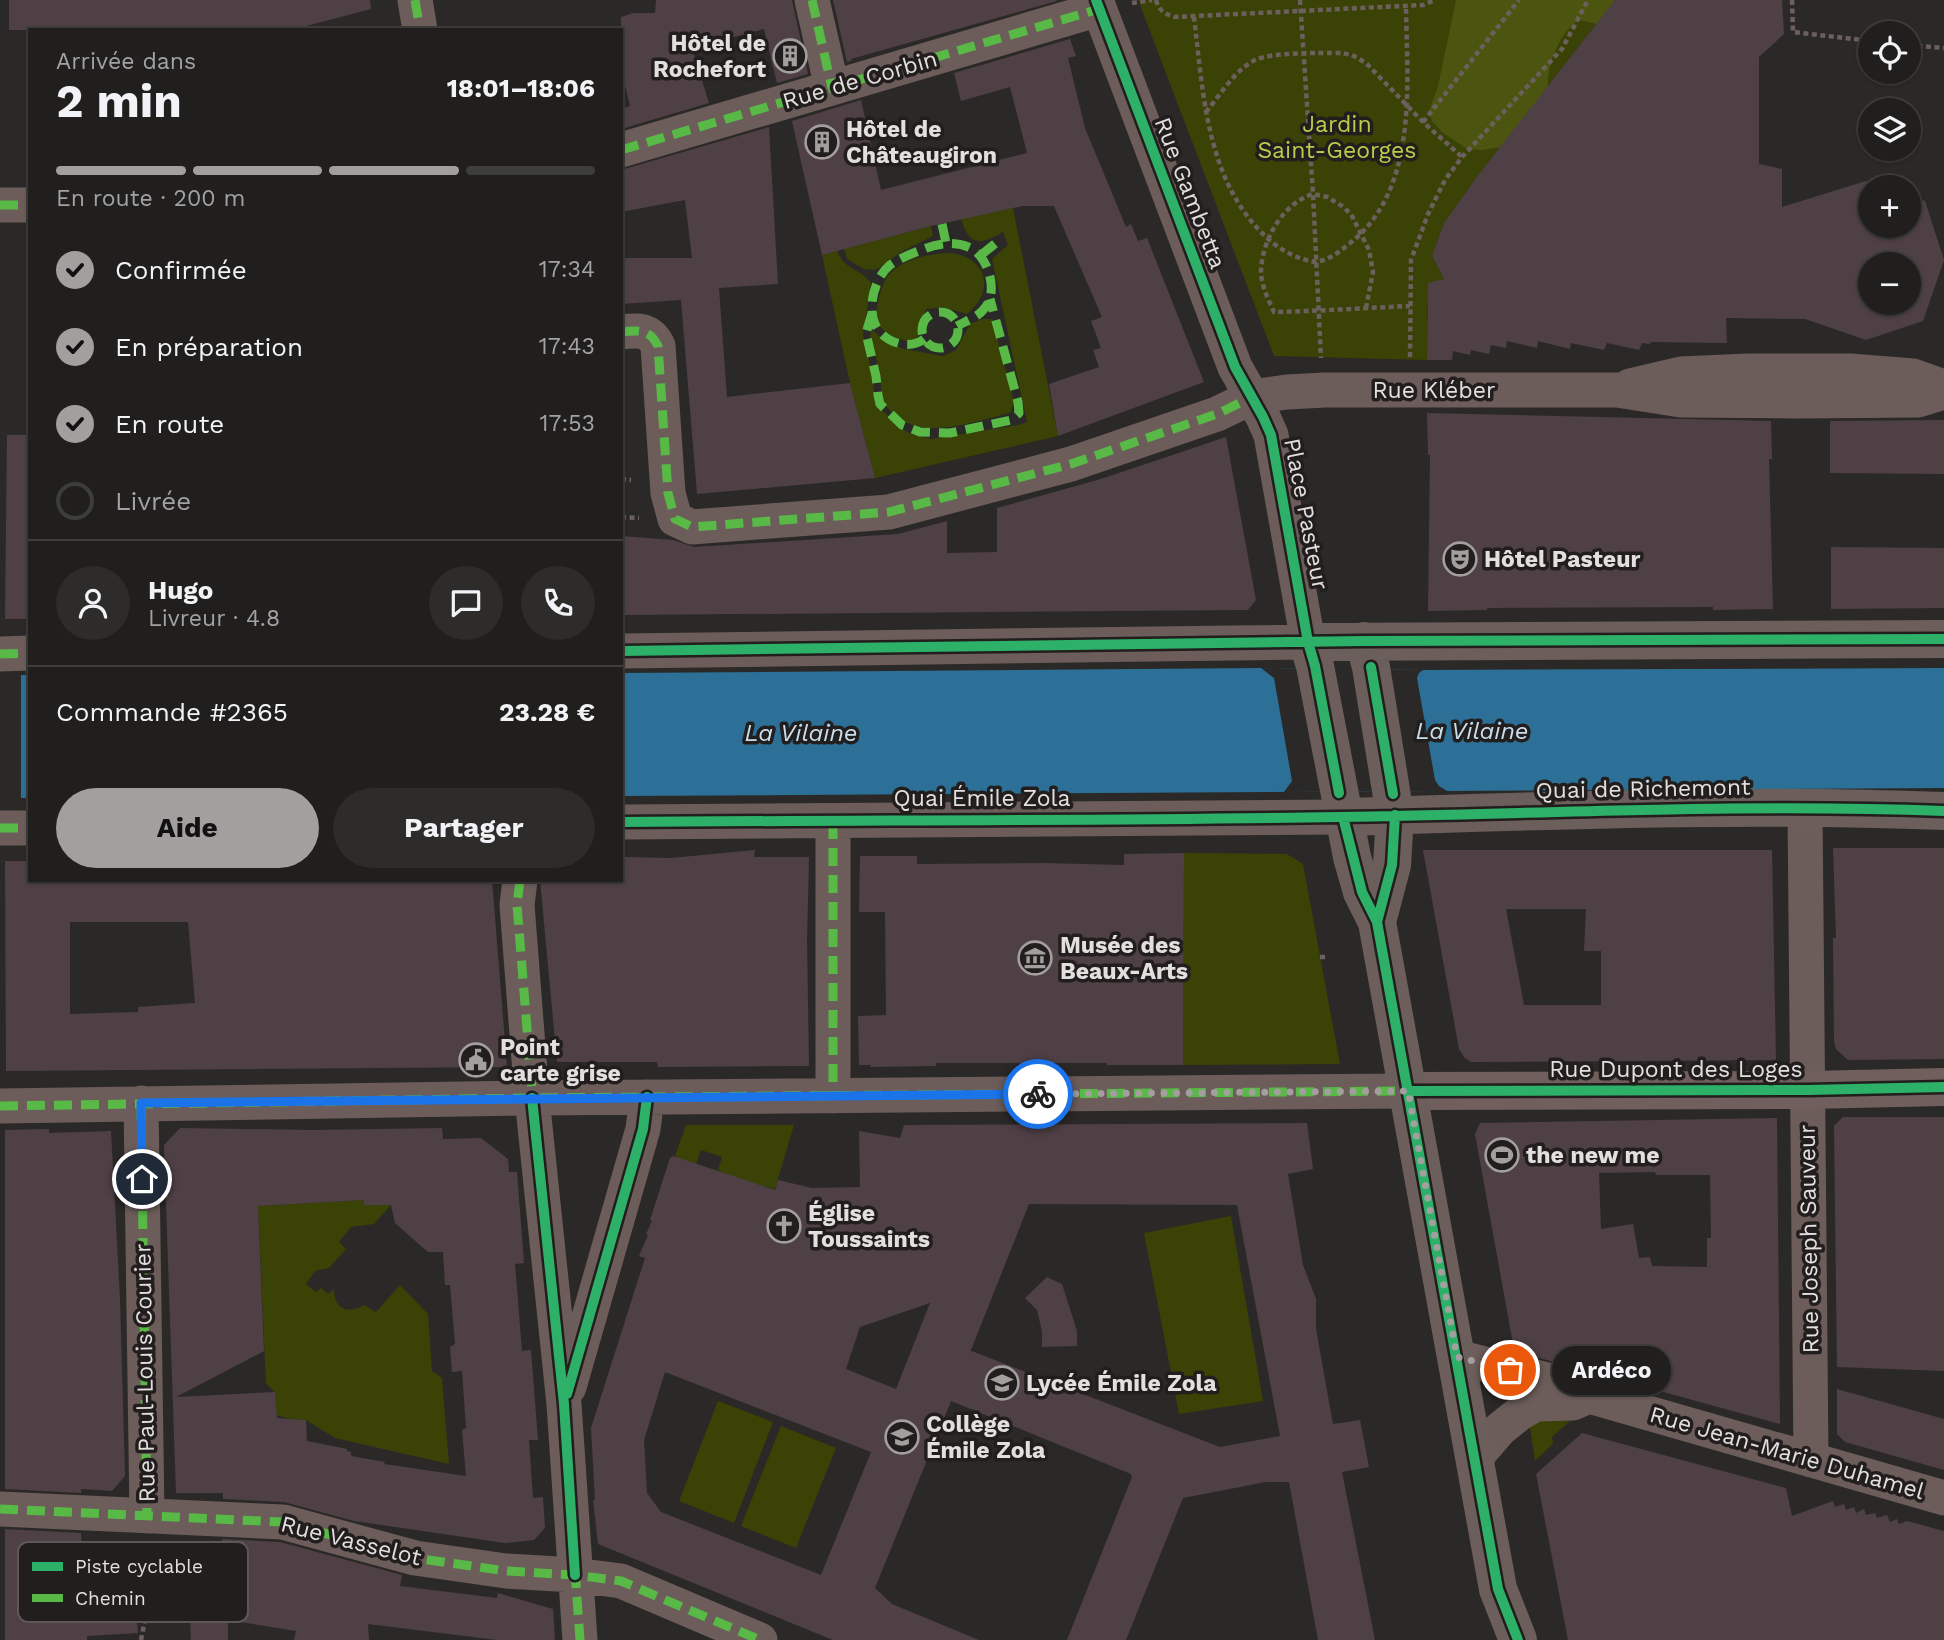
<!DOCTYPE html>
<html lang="fr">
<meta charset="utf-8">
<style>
:root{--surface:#201f1d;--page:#2d2c2a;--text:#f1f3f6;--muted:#a2a2a4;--line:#3d3d3b;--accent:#a29f9e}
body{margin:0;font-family:"Work Sans",sans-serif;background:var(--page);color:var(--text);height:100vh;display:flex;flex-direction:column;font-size:26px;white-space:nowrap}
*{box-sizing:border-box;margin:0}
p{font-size:23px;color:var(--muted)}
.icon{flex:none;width:38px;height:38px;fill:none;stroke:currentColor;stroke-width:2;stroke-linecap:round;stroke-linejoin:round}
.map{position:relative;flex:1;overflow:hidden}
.panel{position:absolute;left:28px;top:28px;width:595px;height:854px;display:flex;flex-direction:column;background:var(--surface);border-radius:0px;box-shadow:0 2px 5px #0004,0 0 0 2px var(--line)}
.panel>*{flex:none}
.tools{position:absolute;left:1858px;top:21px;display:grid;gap:14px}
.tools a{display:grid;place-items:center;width:63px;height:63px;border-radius:50%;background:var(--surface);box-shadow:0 2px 5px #0004,0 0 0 2px var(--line);font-size:35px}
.pin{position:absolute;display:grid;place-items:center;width:60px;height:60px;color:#fff;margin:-30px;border:4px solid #fff;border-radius:50%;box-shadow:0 2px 7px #0007}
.courier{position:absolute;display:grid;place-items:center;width:70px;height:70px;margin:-35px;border:5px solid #1a73e8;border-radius:50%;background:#fff;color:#222;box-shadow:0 2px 9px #0007}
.bubble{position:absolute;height:49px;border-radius:24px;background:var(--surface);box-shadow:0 2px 5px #0004,0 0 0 2px var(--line);font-size:23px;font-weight:700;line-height:49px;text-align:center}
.headline em{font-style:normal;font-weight:700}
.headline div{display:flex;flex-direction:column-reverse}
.headline{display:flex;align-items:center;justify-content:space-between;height:119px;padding:0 28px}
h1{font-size:46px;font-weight:700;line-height:52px}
.bar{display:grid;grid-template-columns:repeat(4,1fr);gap:10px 7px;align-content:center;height:84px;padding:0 28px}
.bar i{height:9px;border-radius:5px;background:var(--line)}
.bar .on{background:var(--accent)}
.bar p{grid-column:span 4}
.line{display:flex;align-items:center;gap:18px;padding:0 28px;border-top:2px solid var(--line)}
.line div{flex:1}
.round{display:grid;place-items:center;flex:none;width:74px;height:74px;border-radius:37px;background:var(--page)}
ol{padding:0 28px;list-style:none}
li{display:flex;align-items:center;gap:21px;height:77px}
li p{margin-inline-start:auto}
li .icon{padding:7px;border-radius:50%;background:var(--accent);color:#111;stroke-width:4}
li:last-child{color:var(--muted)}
li i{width:38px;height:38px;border:4px solid var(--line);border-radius:50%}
.primary-button{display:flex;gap:14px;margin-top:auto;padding:14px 28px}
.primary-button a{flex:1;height:80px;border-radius:42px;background:var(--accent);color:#111;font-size:28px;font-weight:700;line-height:80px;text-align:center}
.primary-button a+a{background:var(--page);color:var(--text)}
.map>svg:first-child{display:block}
.green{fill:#3a4205}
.forest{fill:#4b5510}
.water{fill:#2c7097}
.pier{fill:#2b2927}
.building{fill:#4f4046;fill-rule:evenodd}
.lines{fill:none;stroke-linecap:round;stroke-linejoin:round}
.path{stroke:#6c605e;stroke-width:4.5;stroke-dasharray:5 3.5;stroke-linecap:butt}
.street{stroke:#6c5d5a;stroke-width:35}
.secondary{stroke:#705f5c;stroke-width:38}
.primary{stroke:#6c5e5b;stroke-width:38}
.quiet{stroke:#58b947;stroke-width:9;stroke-dasharray:18 9;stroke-linecap:butt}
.cycleway-casing{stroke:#221e1d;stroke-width:15}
.cycleway{stroke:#2db169;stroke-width:10}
.done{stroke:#a29f9e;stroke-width:7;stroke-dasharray:0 12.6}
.route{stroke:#1a73e8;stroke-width:9}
.labels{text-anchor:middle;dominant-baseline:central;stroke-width:7;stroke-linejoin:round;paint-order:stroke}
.poi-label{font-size:23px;font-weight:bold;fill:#e2dfde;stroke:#221e1d;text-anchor:start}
.street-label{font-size:23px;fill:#e2dfde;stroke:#221e1d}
.park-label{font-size:23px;fill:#b7cd4c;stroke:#221e1d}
.water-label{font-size:24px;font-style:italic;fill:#cadfee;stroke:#221e1d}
.key{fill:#221e1d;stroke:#5c5857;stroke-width:2}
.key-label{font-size:19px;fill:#e2dfde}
</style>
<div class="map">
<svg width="1944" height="1640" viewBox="0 0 1944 1640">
<rect width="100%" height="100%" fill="#2b2927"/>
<path class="green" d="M1138,0H1615L1479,174L1444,223L1432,256L1444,279L1428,284L1429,306L1427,307V360L1274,356Z
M1013,208L1058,436L875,478L850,383L822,255L837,250C844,271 861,268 871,283L863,335L873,378L874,392L876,404L900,428L914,435L932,439L1018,425L1027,422L992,259L1008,245L1003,232C980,245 970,247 961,219Z
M931,226L933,236L901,252L879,268L873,270L864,269L847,259L844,249Z
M952,253C988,259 995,291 967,314L942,307L927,309L919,321L918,336L912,342C901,340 886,335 879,325C872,314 882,281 890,273C906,258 931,253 952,253Z
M982,319H992L1014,402L1010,413C971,422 913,446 885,404C879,395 882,382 880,372C877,360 873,348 870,336L872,330L888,343L904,349L943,356L956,350L970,324Z
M1184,853L1287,854L1303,864L1340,1064L1183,1065Z
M686,1125H794L775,1189L721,1174L722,1172L718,1170L722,1157L701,1150L696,1164L691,1162L690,1164L677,1160L678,1157L675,1156Z
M364,1200V1205H391L374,1224L351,1227L339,1242L346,1249L329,1268L315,1271L306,1284L316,1292L321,1288L328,1294L334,1289C334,1309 348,1315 364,1305L376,1312L400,1285L428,1314L432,1371L442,1378L449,1464L335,1438L306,1420L290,1419L276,1415L275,1393L266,1383L258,1206Z
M1231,1216L1263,1401L1179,1414L1144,1233Z
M718,1401L773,1422L734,1523L679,1501Z
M1573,1418L1552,1437L1553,1444L1535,1461L1529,1422Z
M781,1426L836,1448L796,1548L741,1526Z"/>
<path class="forest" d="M1456,0H1615L1597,24L1578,20C1559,34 1547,65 1548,87L1501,147L1482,150L1467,149L1442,132L1432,121L1429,111L1438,86Z"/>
<path class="water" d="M1261,668L1423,670L1944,668V788L621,796V673Z
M21,675H30V798H21Z"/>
<path class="pier" d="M1261,668L1423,670L1419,673L1417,678L1435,780L1439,786L1447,791L1284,792L1292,781L1274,678Z"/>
<path class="building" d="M9,0H370L371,9L291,30H9Z
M656,0H792L808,74L777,83L764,29L692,48L709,103L621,129V109L630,106L621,69V17L633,13H655Z
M833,0H1056L1057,1L851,59V61L847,62Z
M1615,0H1782L1784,34L1759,57V164L1782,169V207L1866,181L1885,187H1871V226H1909V196L1925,201L1944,260L1923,321L1866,340L1805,319L1726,318L1727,343L1651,342L1650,344L1642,343L1639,350L1607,343L1604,350L1571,343L1570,349L1538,341L1537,348L1507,341L1506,348L1491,345L1489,354L1471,350L1470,355L1453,351L1452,360H1427L1428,283L1444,279L1432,256L1444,223L1479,174ZM1871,264H1909V303H1871Z
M1070,39L1076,56L1068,58L1085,128L1126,227L1131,224L1138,241L1147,238L1204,382L1058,436L1049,384L1099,367L1093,350L1101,348L1091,321L1102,317L1054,206H1023L931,226L822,255L792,121L861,100L881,190L1027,153L1010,87L961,101L954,73Z
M769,127L778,284L719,288L727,397L850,383L875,478L697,494L681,300L621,304V258H692L685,200L621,212V170Z
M1427,413L1771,421L1772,459H1769L1773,609L1713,610V607L1487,608V610L1428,611L1430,455H1428Z
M1944,420V474L1830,473V421Z
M7,435H30V619H5Z
M1226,437L1256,600L1248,610L621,615V536L673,540L694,547L898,534L947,521V553L997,552V508L1101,479Z
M1831,547L1944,548V608L1831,609Z
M1833,848H1944V1059L1848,1060L1836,1049L1834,1042L1833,938H1836Z
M755,850L754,857H809L807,940L809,1066L658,1067L657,1062H557L540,880H621V857L671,858Z
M1423,850H1772L1776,1060L1471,1062L1465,1058L1459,1049ZM1506,909H1586L1584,951H1601V1005H1524Z
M1184,853L1183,1065H1107V1063H936V1066L870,1067L871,1065H859L858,1016L886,1015L885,912H859L860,856H917V864L1043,863L1124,865V854Z
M5,861H30V880H492L507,1067L6,1071ZM70,922H188L195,1003L138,1007V1012L70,1014Z
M1843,1117H1944V1371L1837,1367L1834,1126Z
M1777,1118L1780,1424L1521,1353L1513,1344L1475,1134L1480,1123ZM1655,1172L1656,1175H1710L1711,1238H1707V1267L1652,1266L1650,1257L1639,1258L1633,1224L1601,1229L1599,1173Z
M1307,1123L1313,1169L1288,1174L1303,1265L1316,1299V1329L1333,1424L1360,1420L1369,1467L1342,1472L1375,1640H1318L1289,1482H1266L1183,1498L1126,1640H1067L1132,1477L1131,1474L951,1401L875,1588L892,1604L979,1640H833L598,1544L593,1500H595L591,1428L645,1258L639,1256L648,1235L646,1234L652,1221L650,1220L670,1158L673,1156L775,1190L778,1180L812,1188L860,1187L859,1131L900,1138L904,1125ZM1029,1204L1237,1205L1280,1436L1220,1447L969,1350H971ZM930,1303L896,1389L846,1369L860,1327ZM665,1372L871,1452L821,1575L661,1512L647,1493L644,1440Z
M180,1128L314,1130L442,1128L443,1139L481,1138L508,1159L509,1172H517L524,1263L515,1264L522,1351L531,1350L538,1440H529L533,1498L543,1497L545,1528L534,1540L505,1543L354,1521L284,1502L223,1499V1493H176L164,1145ZM364,1200V1205H391L395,1223L428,1252H443L445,1285H450L455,1344L450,1347L452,1372L462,1371L466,1428L462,1430L466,1476L384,1464L385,1462L351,1456V1452L347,1451V1449L307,1441L306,1420L277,1418L275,1392L176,1397L264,1351L258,1206Z
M49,1129V1133L111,1131L120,1298L125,1476L112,1491L81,1489V1493L5,1489V1130Z
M1047,1277L1062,1284L1077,1331V1346L1042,1347V1331L1037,1310L1025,1298Z
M1837,1389L1944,1419V1470L1845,1442L1837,1434Z
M1582,1433L1786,1488L1792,1516L1833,1501L1835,1507L1844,1504L1846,1510L1854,1507L1856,1513L1864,1509L1866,1515L1875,1513L1877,1518L1887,1515L1890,1522L1897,1519L1899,1524L1907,1521L1944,1531V1640H1568L1536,1474Z
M5,1529L81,1533L82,1546L221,1563L222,1539L280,1542L402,1575L400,1586L497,1598L498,1593L553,1609L555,1640H497L368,1624L369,1640H294L296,1631L228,1620V1640H191L189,1603L141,1599V1620H137L138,1633L87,1636V1640H5Z"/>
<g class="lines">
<path class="path" d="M1156,0C1159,11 1165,14 1175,17L1423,5L1435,0
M1300,0L1313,194L1321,358
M1792,0L1793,32L1871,41
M1132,3L1152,0
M1194,17C1203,91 1206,176 1261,232C1276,248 1295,259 1316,262C1329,260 1339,252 1349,244C1419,190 1407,84 1406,6
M1909,45L1944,48
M1206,112C1220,95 1235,70 1255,60C1272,52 1321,53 1342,53L1352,55L1366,63L1423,122L1462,157
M1423,122L1519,0
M1366,308L1373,272L1369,250L1351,214L1342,206L1327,197L1313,194C1283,203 1262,240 1261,271C1261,285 1268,299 1274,312C1319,311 1365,308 1410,306
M1410,357L1411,260L1428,214L1445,180L1462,157L1562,49L1588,0
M621,479L631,480
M621,517L639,518
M1320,957H1328
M141,1640L149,1599"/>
<path class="street" d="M415,0L420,30
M812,0L832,88
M621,150L1099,9
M0,205H30
M621,332C639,330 650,329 658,346L668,493L675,519L692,527L889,512L1071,464L1217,414L1252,397L1287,392L1325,390H1617L1681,400L1799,401L1918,400L1944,392
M1630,386L1681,374L1748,371H1850L1913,376L1944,387
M621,651L1308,642L1271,435L1263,417L1235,367L1096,0
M0,654L30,653
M1805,808L1811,1460
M833,821V1096
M621,822L1343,817
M0,828H30
M520,880L517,905L532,1098L564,1404L580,1640
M141,1103L147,1516
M0,1106L532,1098L1408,1091
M1457,1357L1578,1388L1589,1396L1944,1498
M569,1387L643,1129L647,1097
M1475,1458L1500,1429L1520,1413L1536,1404L1573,1403L1589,1396
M0,1509L283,1522L415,1558L506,1571L575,1575L621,1581L760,1640"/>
<path class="secondary" d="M1408,1091L1808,1090L1944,1087"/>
<path class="primary" d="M1364,641L1371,667L1395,815L1392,865L1377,922
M1343,817C1543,811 1744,803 1944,811
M1518,1640L1498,1589L1377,922L1362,892L1352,857L1315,666L1308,642L1944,639"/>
<path class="quiet" d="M415,0L420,30
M812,0L832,88
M621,150L1099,9
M0,205H30
M942,224L946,243
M981,255L1002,238
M922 330a18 18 0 1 1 36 0a18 18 0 1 1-36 0Z
M872,313L866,333L876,376L878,395L880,404L902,425L920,432L950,433L1011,420L1019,413L1018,402L990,299
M621,332C639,330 650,329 658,346L668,493L675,519L692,527L889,512L1071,464L1217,414L1252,397
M924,339C909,351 882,342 875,324C867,306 875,277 890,265C900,258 913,253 924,249C939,243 956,241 971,248C989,258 999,293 984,309C978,317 966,321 957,326
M0,654L30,653
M833,821V1096
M0,828H30
M520,880L517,905L533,1103
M141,1103L147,1516
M0,1106L532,1098L1408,1091
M0,1509L283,1522L415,1558L506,1571L575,1575L621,1581L760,1640
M575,1570L580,1640"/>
<defs>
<path id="cycleway" d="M1096,0L1235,367L1263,417L1271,435L1308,642L1315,666L1339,793
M621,651L1364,641L1944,639
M1371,667L1393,794
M1343,817L1362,892L1377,922L1498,1589L1518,1640
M621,822C861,820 1100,821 1339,817C1541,814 1742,803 1944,811
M1377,922L1392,865L1395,815
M1408,1091L1808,1090L1944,1087
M532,1098L564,1404L575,1575
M567,1394L643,1129L647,1097"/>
</defs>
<use href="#cycleway" class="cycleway-casing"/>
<use href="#cycleway" class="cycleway"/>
</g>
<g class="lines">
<path class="done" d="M1038,1094L1408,1091L1457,1357L1510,1370"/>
<path class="route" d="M142,1179L141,1103L1038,1094"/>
</g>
<defs>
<symbol id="building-ring" viewBox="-11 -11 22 22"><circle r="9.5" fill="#221e1d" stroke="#a29f9e" stroke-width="1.5"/><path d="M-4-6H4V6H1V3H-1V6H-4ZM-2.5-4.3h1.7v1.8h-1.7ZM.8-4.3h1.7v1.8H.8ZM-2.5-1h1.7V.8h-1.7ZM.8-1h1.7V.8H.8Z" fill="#a29f9e"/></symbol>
<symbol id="theatre-ring" viewBox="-11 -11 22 22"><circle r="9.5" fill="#221e1d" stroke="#a29f9e" stroke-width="1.5"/><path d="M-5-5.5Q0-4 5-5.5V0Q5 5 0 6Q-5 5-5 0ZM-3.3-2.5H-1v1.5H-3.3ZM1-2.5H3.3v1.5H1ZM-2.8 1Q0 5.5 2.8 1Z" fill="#a29f9e"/></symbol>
<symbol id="museum-ring" viewBox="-11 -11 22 22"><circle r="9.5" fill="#221e1d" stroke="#a29f9e" stroke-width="1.5"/><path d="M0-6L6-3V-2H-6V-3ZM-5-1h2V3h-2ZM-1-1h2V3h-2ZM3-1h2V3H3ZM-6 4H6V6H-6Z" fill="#a29f9e"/></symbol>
<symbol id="civic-ring" viewBox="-11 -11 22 22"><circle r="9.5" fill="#221e1d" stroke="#a29f9e" stroke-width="1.5"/><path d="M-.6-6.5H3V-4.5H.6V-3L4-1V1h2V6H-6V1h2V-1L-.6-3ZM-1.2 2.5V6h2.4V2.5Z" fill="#a29f9e"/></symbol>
<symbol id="stadium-ring" viewBox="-11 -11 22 22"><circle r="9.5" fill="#221e1d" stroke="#a29f9e" stroke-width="1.5"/><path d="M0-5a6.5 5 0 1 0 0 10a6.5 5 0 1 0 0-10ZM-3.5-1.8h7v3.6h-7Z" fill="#a29f9e"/></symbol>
<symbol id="church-ring" viewBox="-11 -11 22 22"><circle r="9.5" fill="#221e1d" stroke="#a29f9e" stroke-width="1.5"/><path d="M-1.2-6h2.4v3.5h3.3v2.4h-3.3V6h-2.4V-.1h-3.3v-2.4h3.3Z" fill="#a29f9e"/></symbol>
<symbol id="school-ring" viewBox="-11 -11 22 22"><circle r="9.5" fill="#221e1d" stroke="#a29f9e" stroke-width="1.5"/><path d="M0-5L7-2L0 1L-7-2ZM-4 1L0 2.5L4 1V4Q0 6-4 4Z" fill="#a29f9e"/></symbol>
</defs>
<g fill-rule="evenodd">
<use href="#building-ring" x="771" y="37" width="38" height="38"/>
<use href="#building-ring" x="803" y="123" width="38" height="38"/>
<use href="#theatre-ring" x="1441" y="540" width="38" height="38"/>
<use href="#museum-ring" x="1016" y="939" width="38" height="38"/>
<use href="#civic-ring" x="457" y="1041" width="38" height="38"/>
<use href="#stadium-ring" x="1483" y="1136" width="38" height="38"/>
<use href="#church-ring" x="765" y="1207" width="38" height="38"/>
<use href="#school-ring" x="983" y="1364" width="38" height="38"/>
<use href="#school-ring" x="883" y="1418" width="38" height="38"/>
</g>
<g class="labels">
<g class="poi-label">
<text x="766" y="43" text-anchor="end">Hôtel de<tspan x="766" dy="26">Rochefort</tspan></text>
<text x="846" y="129">Hôtel de<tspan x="846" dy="26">Châteaugiron</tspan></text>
<text x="1484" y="559">Hôtel Pasteur</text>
<text x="1060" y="945">Musée des<tspan x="1060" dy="26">Beaux-Arts</tspan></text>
<text x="500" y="1047">Point<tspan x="500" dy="26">carte grise</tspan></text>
<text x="1526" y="1155">the new me</text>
<text x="808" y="1213">Église<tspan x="808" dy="26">Toussaints</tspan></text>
<text x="1026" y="1383">Lycée Émile Zola</text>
<text x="926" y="1424">Collège<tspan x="926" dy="26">Émile Zola</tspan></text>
</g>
<g class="street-label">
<text transform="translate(860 80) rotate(-16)">Rue de Corbin</text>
<text transform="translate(1190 193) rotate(69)">Rue Gambetta</text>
<text x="1434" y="390">Rue Kléber</text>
<text transform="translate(1306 514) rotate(79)">Place Pasteur</text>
<text transform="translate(1643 789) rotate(-1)">Quai de Richemont</text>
<text x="982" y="798">Quai Émile Zola</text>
<text x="1676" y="1069">Rue Dupont des Loges</text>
<text transform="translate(1809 1239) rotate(-91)">Rue Joseph Sauveur</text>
<text transform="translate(145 1373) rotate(-91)">Rue Paul-Louis Courier</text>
<text transform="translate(1787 1453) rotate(16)">Rue Jean-Marie Duhamel</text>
<text transform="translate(351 1541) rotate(14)">Rue Vasselot</text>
</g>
<g class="park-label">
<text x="1337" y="124">Jardin<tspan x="1337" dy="26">Saint-Georges</tspan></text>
</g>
<g class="water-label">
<text x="1472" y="731">La Vilaine</text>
<text x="801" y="733">La Vilaine</text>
</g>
</g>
<rect x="18" y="1542" width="230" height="80" rx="10" class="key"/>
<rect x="32" y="1562" width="31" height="9" fill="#2db169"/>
<rect x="32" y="1594" width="31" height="8" fill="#58b947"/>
<g class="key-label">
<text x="75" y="1573">Piste cyclable</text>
<text x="75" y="1605">Chemin</text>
</g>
</svg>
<div class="tools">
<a><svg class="icon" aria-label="locate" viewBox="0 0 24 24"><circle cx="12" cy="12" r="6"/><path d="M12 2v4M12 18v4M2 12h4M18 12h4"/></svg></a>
<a><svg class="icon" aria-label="layers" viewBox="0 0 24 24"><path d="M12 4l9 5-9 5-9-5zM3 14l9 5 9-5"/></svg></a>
<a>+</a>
<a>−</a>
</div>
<div class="pin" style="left:1510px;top:1370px;background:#ea580c"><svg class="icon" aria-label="bag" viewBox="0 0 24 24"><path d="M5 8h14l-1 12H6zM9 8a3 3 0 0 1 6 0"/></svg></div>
<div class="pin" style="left:142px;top:1179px;background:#1f2937"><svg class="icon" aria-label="home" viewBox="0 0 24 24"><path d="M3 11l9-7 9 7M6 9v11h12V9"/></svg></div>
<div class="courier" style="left:1038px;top:1094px"><svg class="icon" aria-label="bike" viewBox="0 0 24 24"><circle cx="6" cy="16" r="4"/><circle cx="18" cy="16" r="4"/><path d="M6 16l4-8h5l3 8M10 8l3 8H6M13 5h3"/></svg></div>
<div class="bubble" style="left:1552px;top:1346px;width:119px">Ardéco</div>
<section class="panel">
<div class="headline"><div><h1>2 min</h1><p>Arrivée dans</p></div><em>18:01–18:06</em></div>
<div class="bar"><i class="on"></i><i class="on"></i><i class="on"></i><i></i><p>En route · 200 m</p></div>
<ol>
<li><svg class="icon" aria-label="check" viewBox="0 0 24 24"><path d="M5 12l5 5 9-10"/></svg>Confirmée<p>17:34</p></li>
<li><svg class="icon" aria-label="check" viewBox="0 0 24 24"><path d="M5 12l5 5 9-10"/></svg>En préparation<p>17:43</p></li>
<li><svg class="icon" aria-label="check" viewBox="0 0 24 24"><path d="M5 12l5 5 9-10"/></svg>En route<p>17:53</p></li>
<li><i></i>Livrée</li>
</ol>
<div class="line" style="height:126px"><a class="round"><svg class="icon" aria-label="person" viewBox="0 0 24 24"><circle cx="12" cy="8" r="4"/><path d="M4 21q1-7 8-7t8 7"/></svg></a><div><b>Hugo</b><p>Livreur · 4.8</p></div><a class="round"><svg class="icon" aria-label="chat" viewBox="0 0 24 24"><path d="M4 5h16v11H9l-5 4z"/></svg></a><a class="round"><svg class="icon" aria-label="phone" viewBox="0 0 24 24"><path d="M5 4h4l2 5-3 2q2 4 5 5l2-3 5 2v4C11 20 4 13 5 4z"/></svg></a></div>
<div class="line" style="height:91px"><div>Commande #2365</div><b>23.28 €</b></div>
<div class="primary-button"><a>Aide</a><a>Partager</a></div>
</section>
</div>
